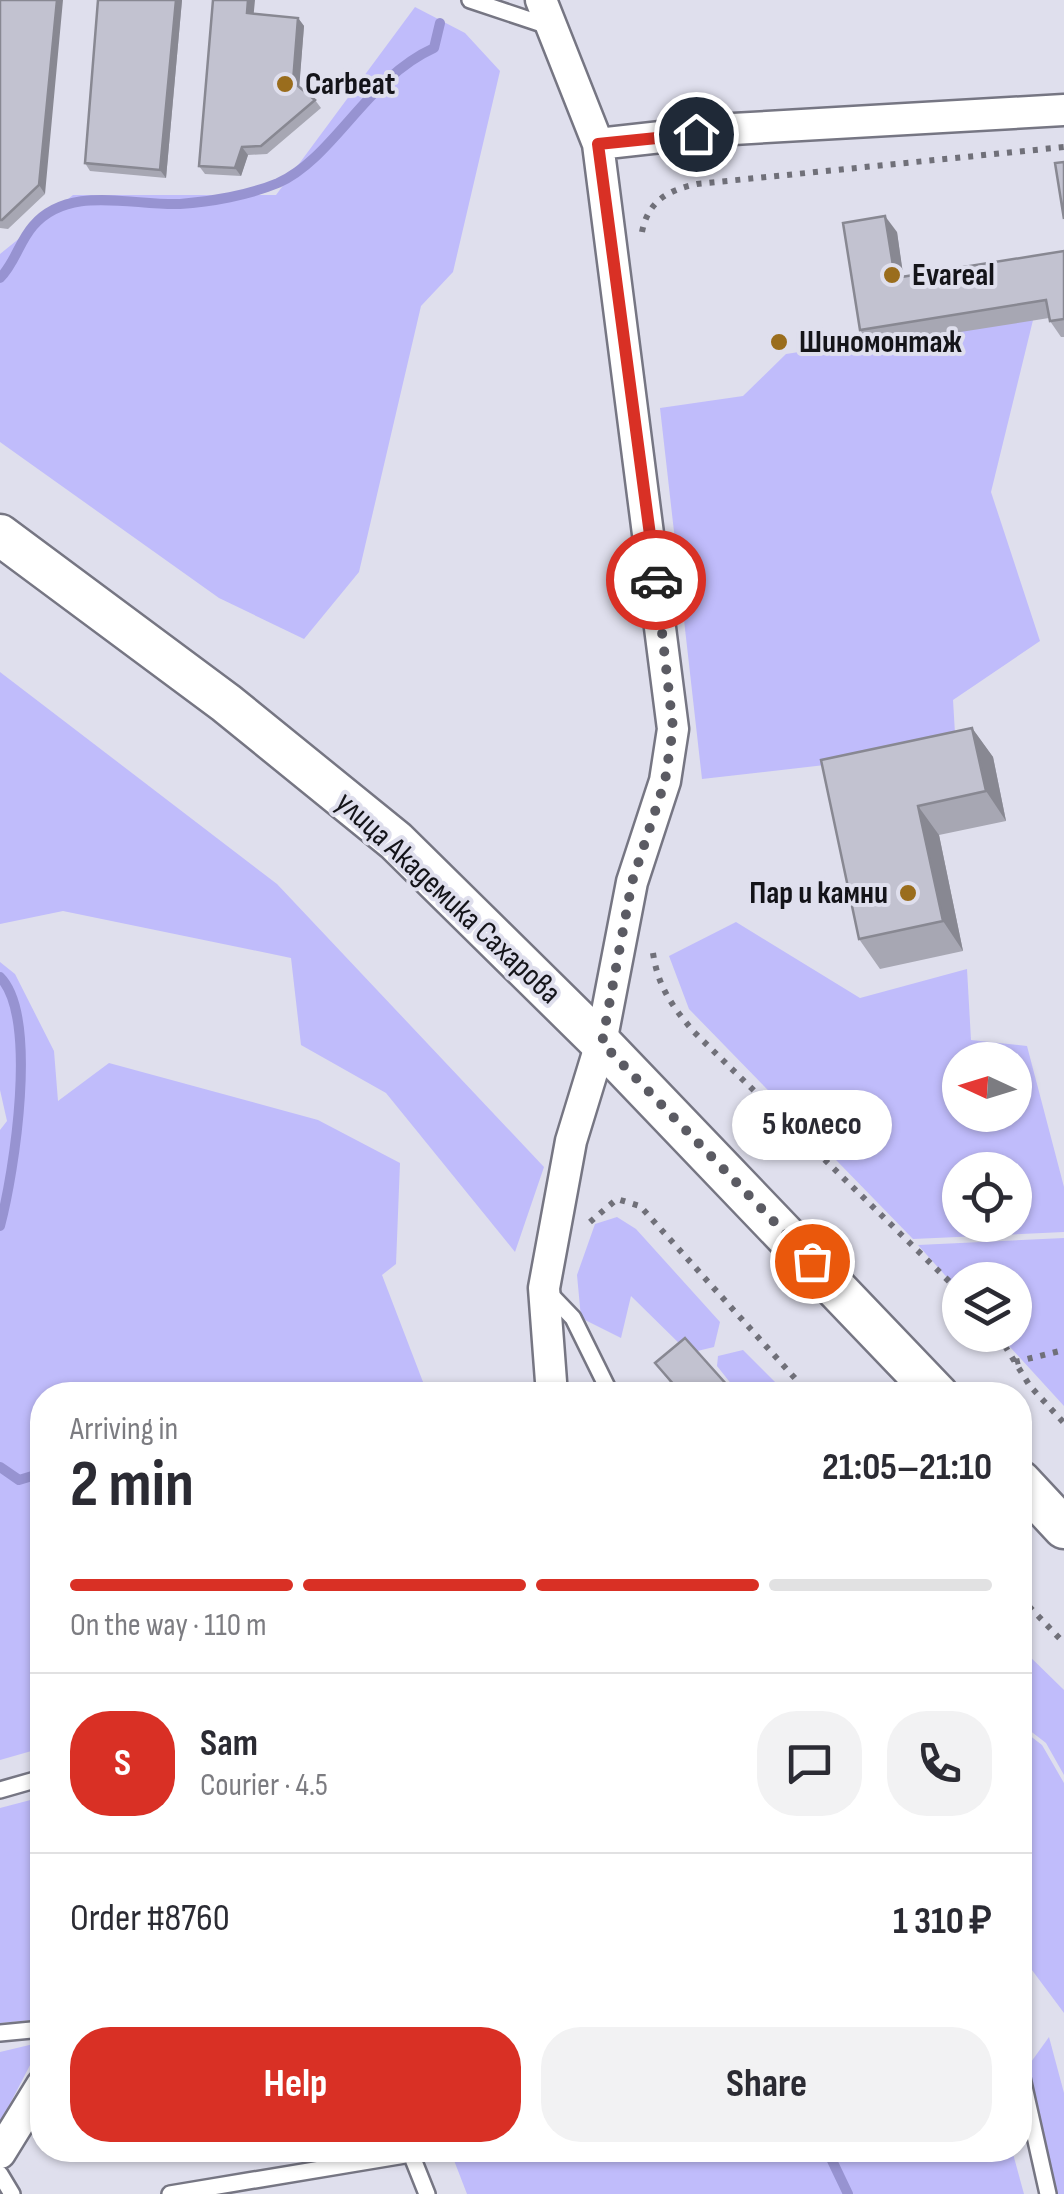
<!DOCTYPE html>
<meta charset="utf-8">
<style>
:root{--surface:#fff;--page:#f2f2f3;--text:#2b2b33;--muted:#7c7c81;--line:#e1e1e2;--accent:#d93025}
body{margin:0;font-family:"Sofia Sans Condensed",sans-serif;background:var(--page);color:var(--text);height:100vh;display:flex;flex-direction:column;font-size:38px;white-space:nowrap}
*{box-sizing:border-box;margin:0}
p{font-size:32px;color:var(--muted)}
.icon{flex:none;width:55px;height:55px;fill:none;stroke:currentColor;stroke-width:2;stroke-linecap:round;stroke-linejoin:round}
.map{position:relative;flex:1;overflow:hidden}
.side{position:absolute;left:30px;top:1382px;width:1002px;height:780px;display:flex;flex-direction:column;background:var(--surface);border-radius:40px;box-shadow:0 2px 8px #0004}
.side>*{flex:none}
.needle{width:65px;rotate:274deg}
.tools{position:absolute;left:942px;top:1042px;display:grid;gap:20px}
.tools a{display:grid;place-items:center;width:90px;height:90px;border-radius:50%;background:var(--surface);box-shadow:0 2px 8px #0004;font-size:50px}
.pin{position:absolute;display:grid;place-items:center;width:85px;height:85px;color:#fff;margin:-42px;border:5px solid #fff;border-radius:50%;box-shadow:0 2px 10px #0007}
.courier{position:absolute;display:grid;place-items:center;width:100px;height:100px;margin:-50px;border:8px solid #d93025;border-radius:50%;background:#fff;color:#222;box-shadow:0 2px 12px #0007}
.bubble{position:absolute;height:70px;border-radius:35px;background:var(--surface);box-shadow:0 2px 8px #0004;font-size:32px;font-weight:700;line-height:70px;text-align:center}
.summary em{font-style:normal;font-weight:700}
.summary div{display:flex;flex-direction:column-reverse}
.summary{display:flex;align-items:center;justify-content:space-between;height:170px;padding:0 40px}
h1{font-size:65px;font-weight:700;line-height:75px}
.bar{display:grid;grid-template-columns:repeat(4,1fr);gap:15px 10px;align-content:center;height:120px;padding:0 40px}
.bar i{height:12px;border-radius:8px;background:var(--line)}
.bar .current{background:var(--accent)}
.bar p{grid-column:span 4}
.line{display:flex;align-items:center;gap:25px;padding:0 40px;border-top:2px solid var(--line)}
.line div{flex:1}
.round{display:grid;place-items:center;flex:none;width:105px;height:105px;border-radius:40px;background:var(--page)}
.primary-button{display:flex;gap:20px;margin-top:auto;padding:20px 40px}
.primary-button a{flex:1;height:115px;border-radius:40px;background:var(--accent);color:#fff;font-size:40px;font-weight:700;line-height:115px;text-align:center}
.primary-button a+a{background:var(--page);color:var(--text)}
.map>svg:first-child{display:block}
.green{fill:#c0bcfb;fill-rule:evenodd}
.lines{fill:none;stroke-linecap:round;stroke-linejoin:round}
.stream{stroke:#9793d1;stroke-width:10}
.lane-casing{stroke:#767683;stroke-width:20}
.street-casing{stroke:#767683;stroke-width:35}
.secondary-casing{stroke:#767683;stroke-width:45}
.path{stroke:#707079;stroke-width:6;stroke-dasharray:5 8;stroke-linecap:butt}
.lane{stroke:#fff;stroke-width:15}
.street{stroke:#fff;stroke-width:30}
.secondary{stroke:#fff;stroke-width:40}
.wall{fill:#a7a7b3}
.shaded-wall{fill:#888892}
.building{fill:#c2c2d0;stroke:#888892;stroke-width:2.5}
.done{stroke:#5b5b63;stroke-width:10;stroke-dasharray:0 18}
.route{stroke:#d93025;stroke-width:12}
.poi-dot{fill:#9a6d1d;stroke:#dfdfed;stroke-width:4}
.labels{text-anchor:middle;dominant-baseline:central;stroke-width:8;stroke-linejoin:round;paint-order:stroke}
.poi-label{font-size:32px;font-weight:bold;fill:#141419;stroke:#dfdfed;text-anchor:start}
.street-label{font-size:32px;fill:#141419;stroke:#dfdfed}
</style>
<div class="map">
<svg width="1064" height="2194" viewBox="0 0 1064 2194">
<rect width="100%" height="100%" fill="#dfdfed"/>
<path class="green" d="M415,7L465,33L500,71L453,272L421,306L359,572L304,639L219,598L0,442V254L73,195H276Z
M1034,316L991,492L1040,641L953,700L956,750L702,779L660,408L743,396L786,354Z
M0,672L277,884L544,1167L515,1252L386,1093L301,1045L291,958L63,911L0,924Z
M736,922L860,998L967,969L971,1040L1027,1046L1064,1187V1232L913,1239L689,1009L669,956ZM960,1060H1015V1115H960ZM960,1170H1015V1225H960Z
M0,962L15,974L54,1051L58,1101L109,1063L318,1120L400,1163L396,1264L382,1275L428,1395H42V1748L0,1760V1130L7,1121L0,1090Z
M617,1217L636,1229L720,1322L714,1347L689,1353L631,1296L621,1338L581,1318L577,1275L595,1224Z
M1064,1238V1406L999,1335H1015V1280H960V1292L918,1245Z
M743,1350L788,1395H740L717,1366L718,1356Z
M1020,1647L1064,1690V1775L1046,1743L1020,1723Z
M1020,1728L1042,1745L1064,1783V2013L1020,1954Z
M42,1797V2019L0,2023V1808Z
M1049,2037L1064,2093V2194H1056L1026,2069Z
M42,2042L0,2123V2052Z
M450,2150H1012L1024,2194H467Z"/>
<g class="lines">
<path class="stream" d="M0,278C15,263 19,242 33,226C69,184 132,206 180,204C211,202 249,195 278,183C334,158 367,78 434,48L440,23
M0,977C39,1016 14,1173 0,1226
M85,1395H128
M0,1467L19,1480L42,1473
M827,2150L848,2194"/>
<defs>
<path id="lane" d="M470,0L548,26
M549,1293L573,1318L611,1395
M0,1790L42,1778
M0,2033L42,2029
M1020,2069L1048,2194
M0,2174L12,2194
M170,2194L411,2154L427,2194"/>
<path id="street" d="M541,0L598,144L673,729L665,781L632,882L601,1043L571,1141L544,1288L552,1395
M598,144L733,129L1064,110
M0,2153L42,2085"/>
<path id="secondary" d="M0,535L226,703L396,841L601,1043L938,1395
M1020,1481L1064,1528"/>
</defs>
<use href="#lane" class="lane-casing"/>
<use href="#street" class="street-casing"/>
<use href="#secondary" class="secondary-casing"/>
<path class="path" d="M642,232C648,201 668,190 697,184L1064,147
M653,953C658,987 672,1006 694,1032L960,1292
M590,1222L617,1199L640,1206L810,1395
M998,1335L1030,1386L1064,1423
M1015,1362L1064,1350
M1020,1597L1064,1643"/>
<use href="#lane" class="lane"/>
<use href="#street" class="street"/>
<use href="#secondary" class="secondary"/>
</g>
<path class="wall" d="M0,0L45,194L8,229L0,228Z
M98,0H182L166,178L90,171L85,163Z
M254,13L298,18L304,26L299,87L315,100L321,108L267,154L248,155L241,176L205,174L199,166Z
M897,232L903,276L1064,251V337H1061L1050,321L1049,318L871,346L860,330Z
M972,728L993,757L1006,821L939,835L963,951L880,969L859,939L821,760Z
M655,1363L736,1395H680Z"/>
<path class="shaded-wall" d="M57,0H63L45,194L39,185Z
M176,0H182L166,178L160,170Z
M248,0H255L253,21L247,13Z
M298,18L304,26L299,90L293,82Z
M242,147L248,155L241,176L235,168Z
M885,216L897,232L906,294L895,278Z
M972,728L993,757L1006,821L986,791Z
M918,806L939,835L963,951L943,921Z"/>
<path class="building" d="M0,0H57L39,185L2,220H0Z
M98,0H176L160,170L85,163Z
M213,0H248L247,13L298,18L293,82L315,100L261,146L242,147L235,168L199,166Z
M1064,162V219L1055,163Z
M885,216L895,278L1064,251V319L1050,321L1046,300L860,330L843,223Z
M972,728L986,791L918,806L943,921L859,939L821,760Z
M685,1338L736,1395H683L655,1363Z"/>
<g class="lines">
<path class="done" d="M656,580L673,728L665,781L632,882L602,1043L812,1261"/>
<path class="route" d="M656,580L598,144L696,134"/>
</g>
<g class="poi-dot">
<circle cx="285" cy="84" r="10"/>
<circle cx="892" cy="275" r="10"/>
<circle cx="779" cy="342" r="10"/>
<circle cx="908" cy="893" r="10"/>
</g>
<g class="labels">
<g class="poi-label">
<text x="305" y="84">Carbeat</text>
<text x="912" y="275">Evareal</text>
<text x="799" y="342">Шиномонтаж</text>
<text x="888" y="893" text-anchor="end">Пар и камни</text>
</g>
<g class="street-label">
<text transform="translate(448 898) rotate(43)">улица Академика Сахарова</text>
</g>
</g>
</svg>
<div class="tools">
<a><svg class="needle" viewBox="-14 -14 28 28"><path d="M0-13l5 13h-10z" fill="#e53935"/><path d="M0 13l5-13h-10z" fill="#7c7c81"/></svg></a>
<a><svg class="icon" aria-label="locate" viewBox="0 0 24 24"><circle cx="12" cy="12" r="6"/><path d="M12 2v4M12 18v4M2 12h4M18 12h4"/></svg></a>
<a><svg class="icon" aria-label="layers" viewBox="0 0 24 24"><path d="M12 4l9 5-9 5-9-5zM3 14l9 5 9-5"/></svg></a>
</div>
<div class="pin" style="left:812px;top:1261px;background:#ea580c"><svg class="icon" aria-label="bag" viewBox="0 0 24 24"><path d="M5 8h14l-1 12H6zM9 8a3 3 0 0 1 6 0"/></svg></div>
<div class="pin" style="left:696px;top:134px;background:#1f2937"><svg class="icon" aria-label="home" viewBox="0 0 24 24"><path d="M3 11l9-7 9 7M6 9v11h12V9"/></svg></div>
<div class="courier" style="left:656px;top:580px"><svg class="icon" aria-label="car" viewBox="0 0 24 24"><path d="M5 17H2v-5l4-1 3-4h7l3 4 3 1v5h-3M9 17h6M6 11h13"/><circle cx="7" cy="17" r="2"/><circle cx="17" cy="17" r="2"/></svg></div>
<div class="bubble" style="left:732px;top:1090px;width:160px">5 колесо</div>
<section class="side">
<div class="summary"><div><h1>2 min</h1><p>Arriving in</p></div><em>21:05–21:10</em></div>
<div class="bar"><i class="current"></i><i class="current"></i><i class="current"></i><i></i><p>On the way · 110 m</p></div>
<div class="line" style="height:180px"><b class="round" style="background:var(--accent);color:#fff">S</b><div><b>Sam</b><p>Courier · 4.5</p></div><a class="round"><svg class="icon" aria-label="chat" viewBox="0 0 24 24"><path d="M4 5h16v11H9l-5 4z"/></svg></a><a class="round"><svg class="icon" aria-label="phone" viewBox="0 0 24 24"><path d="M5 4h4l2 5-3 2q2 4 5 5l2-3 5 2v4C11 20 4 13 5 4z"/></svg></a></div>
<div class="line" style="height:130px"><div>Order #8760</div><b>1 310 ₽</b></div>
<div class="primary-button"><a>Help</a><a>Share</a></div>
</section>
</div>
